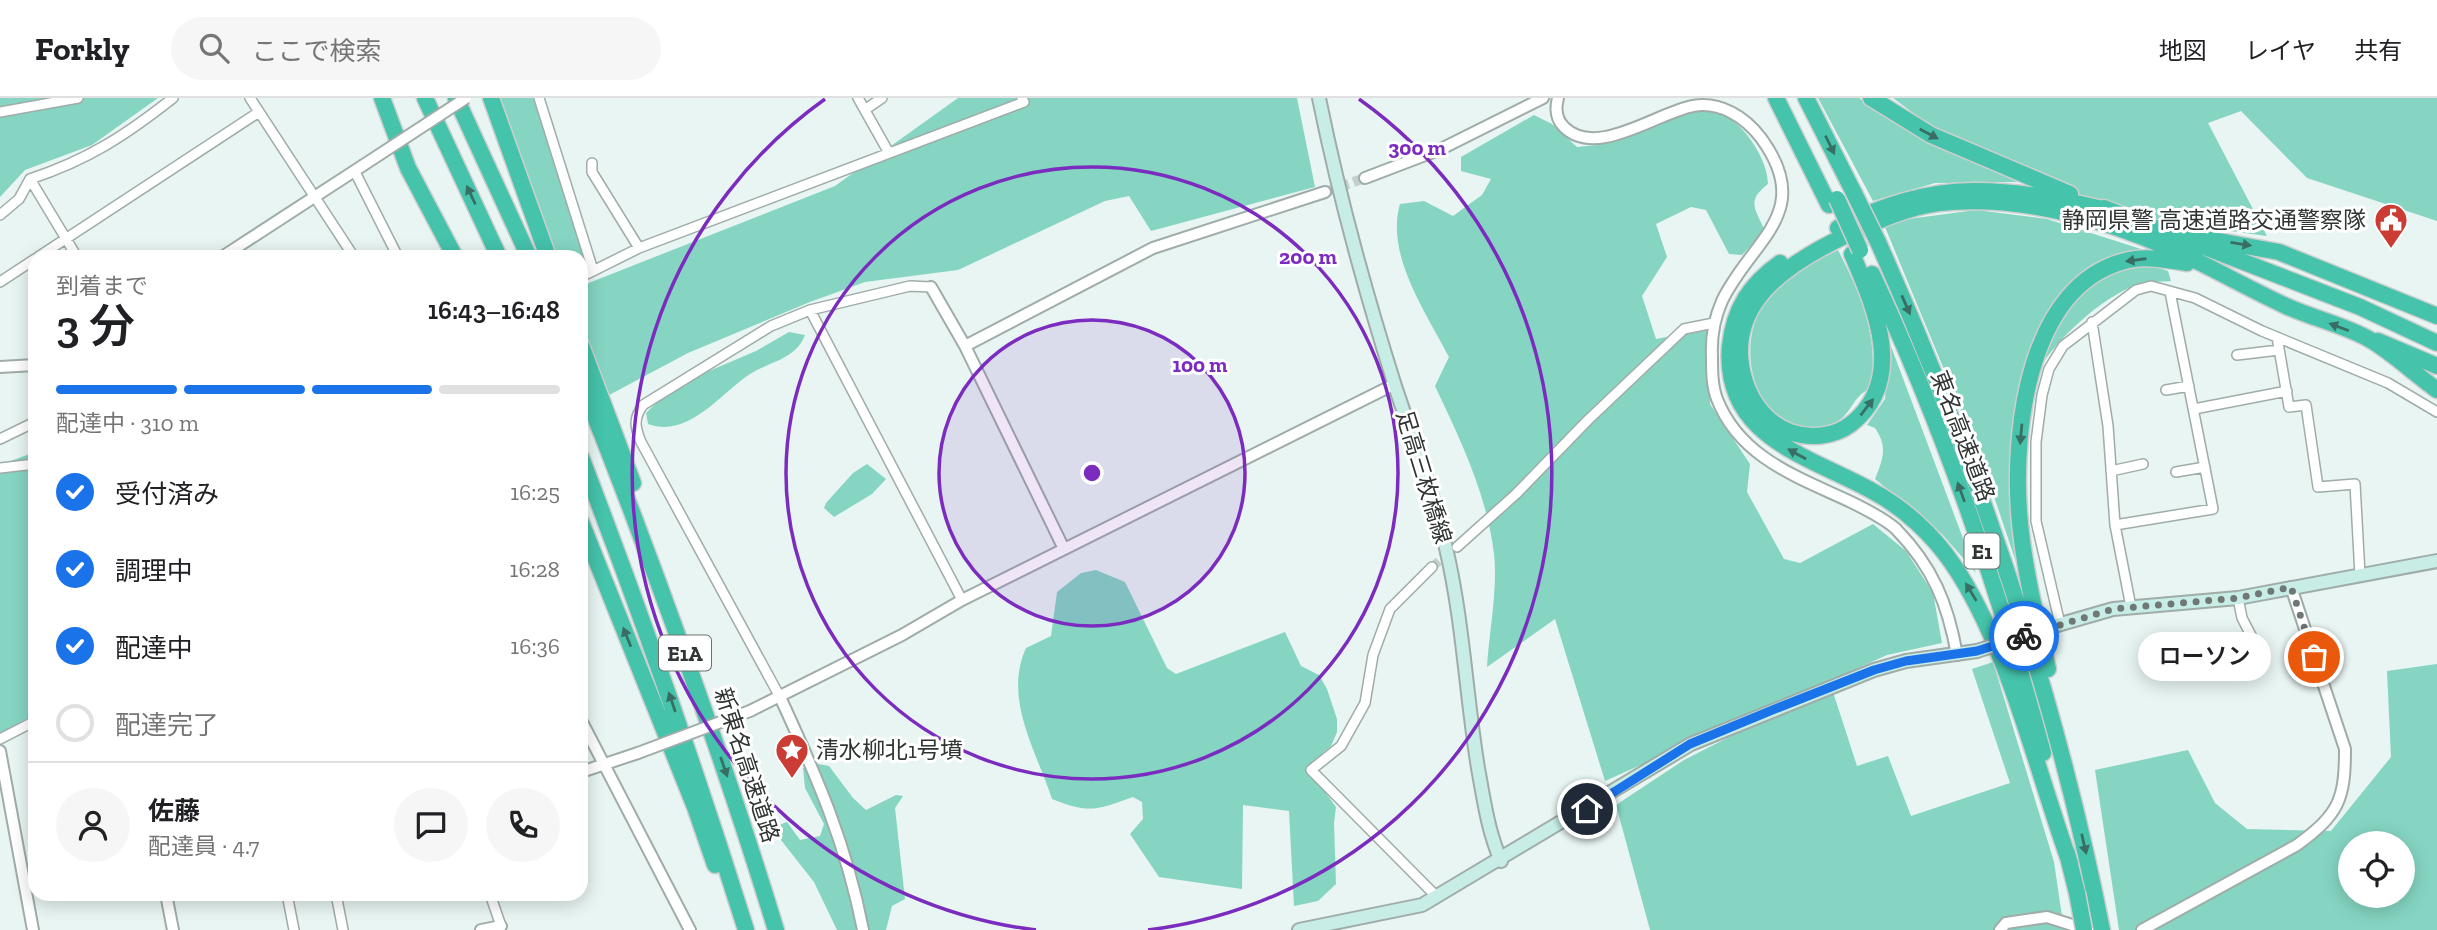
<!DOCTYPE html>
<html lang="ja">
<meta charset="utf-8">
<style>
:root{--surface:#fff;--page:#f6f6f6;--text:#202124;--muted:#757577;--line:#e0e0e0;--accent:#1a73e8}
body{margin:0;font-family:"Zilla Slab","Noto Sans JP",serif;background:var(--page);color:var(--text);height:100vh;display:flex;flex-direction:column;font-size:26px;white-space:nowrap}
*{box-sizing:border-box;margin:0}
p{font-size:23px;color:var(--muted)}
.icon{flex:none;width:38px;height:38px;fill:none;stroke:currentColor;stroke-width:2;stroke-linecap:round;stroke-linejoin:round}
.map{position:relative;flex:1;overflow:hidden}
.details{position:absolute;left:28px;top:152px;width:560px;height:651px;display:flex;flex-direction:column;background:var(--surface);border-radius:21px;box-shadow:0 4px 18px #0003}
.details>*{flex:none}
.controls{position:absolute;left:2338px;top:733px;display:grid;gap:14px}
.controls a{display:grid;place-items:center;width:77px;height:77px;border-radius:50%;background:var(--surface);box-shadow:0 4px 18px #0003;font-size:35px}
.pin{position:absolute;display:grid;place-items:center;width:60px;height:60px;color:#fff;margin:-30px;border:4px solid #fff;border-radius:50%;box-shadow:0 2px 7px #0007}
.courier{position:absolute;display:grid;place-items:center;width:70px;height:70px;margin:-35px;border:5px solid #1a73e8;border-radius:50%;background:#fff;color:#222;box-shadow:0 2px 9px #0007}
.bubble{position:absolute;height:49px;border-radius:24px;background:var(--surface);box-shadow:0 4px 18px #0003;font-size:23px;font-weight:600;line-height:49px;text-align:center}
.overview em{font-style:normal;font-weight:600}
.overview div{display:flex;flex-direction:column-reverse}
.overview{display:flex;align-items:center;justify-content:space-between;height:119px;padding:0 28px}
h1{font-size:46px;font-weight:600;line-height:52px}
.bar{display:grid;grid-template-columns:repeat(4,1fr);gap:10px 7px;align-content:center;height:84px;padding:0 28px}
.bar i{height:9px;border-radius:5px;background:var(--line)}
.bar .current{background:var(--accent)}
.bar p{grid-column:span 4}
.line{display:flex;align-items:center;gap:18px;padding:0 28px;border-top:2px solid var(--line)}
.line div{flex:1}
.round{display:grid;place-items:center;flex:none;width:74px;height:74px;border-radius:37px;background:var(--page)}
ol{padding:0 28px;list-style:none}
li{display:flex;align-items:center;gap:21px;height:77px}
li p{margin-inline-start:auto}
li .icon{padding:7px;border-radius:50%;background:var(--accent);color:#fff;stroke-width:4}
li:last-child{color:var(--muted)}
li i{width:38px;height:38px;border:4px solid var(--line);border-radius:50%}
header{display:flex;align-items:center;gap:42px;box-sizing:border-box;height:98px;padding:0 35px;background:var(--surface);border-bottom:2px solid var(--line)}
header strong{font-size:33px}
nav{display:flex;gap:38px;margin-inline-start:auto;font-size:24px}
.search{width:490px;height:63px;background:var(--page);display:flex;align-items:center;gap:18px;box-sizing:border-box;padding:0 24px;border-radius:38px;color:var(--muted);font-size:26px}
.map>svg:first-child{display:block}
.green{fill:#85d5c2;fill-rule:evenodd}
.lines{fill:none;stroke-linecap:round;stroke-linejoin:round}
.minor-tunnel{stroke:#c3cfcc;stroke-width:9;stroke-dasharray:9 4.5;stroke-linecap:butt}
.tertiary-tunnel{stroke:#c3cfcc;stroke-width:10;stroke-dasharray:10 5;stroke-linecap:butt}
.minor-casing{stroke:#9faca8;stroke-width:12}
.tertiary-casing{stroke:#9faca8;stroke-width:14}
.secondary-casing{stroke:#9faca8;stroke-width:16}
.motorway-casing{stroke:#cdcfce;stroke-width:19}
.minor{stroke:#fff;stroke-width:9}
.tertiary{stroke:#fff;stroke-width:10}
.secondary{stroke:#c7ede6;stroke-width:12}
.motorway{stroke:#45c3ab;stroke-width:16}
.tertiary-bridge-casing{stroke:#9faca8;stroke-width:14;stroke-linecap:butt}
.secondary-bridge-casing{stroke:#9faca8;stroke-width:16;stroke-linecap:butt}
.motorway-bridge-casing{stroke:#cdcfce;stroke-width:19;stroke-linecap:butt}
.tertiary-bridge{stroke:#fff;stroke-width:10}
.secondary-bridge{stroke:#c7ede6;stroke-width:12}
.motorway-bridge{stroke:#45c3ab;stroke-width:16}
.oneway{fill:#386e64}
.done{stroke:#707876;stroke-width:7;stroke-dasharray:0 12.6}
.route{stroke:#1a73e8;stroke-width:9}
.ring{fill:none;stroke:#7b2cbf;stroke-width:3.5}
.labels{text-anchor:middle;dominant-baseline:central;stroke-width:6;stroke-linejoin:round;paint-order:stroke}
.shield{fill:#fff;stroke:#6e7271;stroke-width:2}
.shield-label{font-size:21px;font-weight:bold;fill:#303534}
.poi-label{font-size:23px;fill:#303534;stroke:#fff;text-anchor:end}
.street-label{font-size:23px;fill:#303534;stroke:#fff}
.centre{fill:#7b2cbf;stroke:#fff;stroke-width:3.5}
.ring-label{font-size:21px;text-anchor:middle;font-weight:bold;fill:#7b2cbf;stroke:#fff;stroke-width:6;stroke-linejoin:round;paint-order:stroke}
</style>
<header>
<strong>Forkly</strong>
<div class="search"><svg class="icon" aria-label="search" viewBox="0 0 24 24"><circle cx="10" cy="10" r="6"/><path d="M15 15l6 6"/></svg>ここで検索</div>
<nav><a>地図</a><a>レイヤ</a><a>共有</a></nav>
</header>
<div class="map">
<svg width="2437" height="832" viewBox="0 0 2437 832">
<rect width="100%" height="100%" fill="#e8f5f2"/>
<path class="green" d="M0,0H158L92,47L25,72L0,99Z
M494,0H533L589,167L581,170V159H557Z
M958,0H1297L1315,89L1151,133L1129,98L1105,103L958,172L865,184L810,204L688,255L581,312V188L835,88Z
M1818,0H1859L1928,44L2018,84L1935,85L1873,103Z
M1893,0H2437V123L2307,80L2241,13L2208,25L2267,138L2128,119L1937,33Z
M1692,13C1701,14 1717,13 1725,18C1746,28 1768,63 1768,86C1746,103 1755,110 1765,133L1742,157L1729,156L1706,112L1691,109L1656,126L1667,159L1642,198L1656,241L1708,231L1710,306L1750,366L1747,394L1784,461L1800,465L1873,426L1906,453L1933,495L1942,545L1887,557L1605,683L1555,521L1487,569C1489,535 1498,490 1494,456C1487,396 1460,341 1435,288L1449,259C1427,216 1385,157 1400,106L1424,103L1453,118L1482,97L1491,81L1461,73V59L1534,17L1552,26L1577,49L1597,47Z
M1976,112L2047,121L2144,152C2126,155 2108,157 2093,166C2031,202 2009,330 2010,395C2011,420 2015,445 2018,470L1982,363L1885,129L1908,121Z
M1838,152C1861,197 1879,238 1871,290C1847,300 1854,326 1818,329C1755,335 1735,252 1762,209C1779,181 1809,166 1838,152Z
M2150,167L2168,173L2171,183C2162,184 2152,183 2143,185C2108,194 2065,234 2044,263C2061,210 2089,168 2150,167Z
M789,234L805,237C796,261 771,263 750,276C721,295 688,341 648,326L646,315L658,303L695,279L756,253Z
M1889,243L1976,475L1942,436L1875,381C1883,361 1888,349 1875,330L1867,327L1885,301Z
M35,354V616L0,635V367Z
M867,366L886,381L872,396L834,419L824,410L826,405L853,375Z
M1096,472L1125,484L1167,570L1176,576L1285,534L1301,568L1319,577L1327,591L1337,621V634L1331,648L1307,669L1336,709L1334,725L1336,786L1318,803L1294,808L1289,713L1243,707L1242,791L1159,779L1130,736L1143,721L1142,704L1133,699C1097,712 1089,716 1052,701C1036,652 1003,601 1026,550L1051,538L1057,494L1081,475Z
M1993,564L2054,764L2064,832H1650L1616,707L1684,662L1737,635L1833,594L1857,668L1888,658L1911,718L2010,685L1972,571Z
M2437,566V832H2119L2095,672L2188,652L2215,705L2247,731L2331,733L2391,659L2387,573ZM2350,746H2403V798H2350Z
M813,665L829,668L853,700L866,712L896,697L903,698L895,710L905,801L892,808L886,832H837L814,784L781,742L779,727L787,724L800,742L820,738L824,726L805,690L803,670Z"/>
<g class="lines">
<path class="minor-tunnel" d="M1432,469L1450,454"/>
<path class="tertiary-tunnel" d="M1325,94L1365,80"/>
<defs>
<path id="minor" d="M250,0L354,159
M539,0L593,172
M858,0L889,55
M866,11L882,0
M0,14L78,0
M592,65V74L639,150
M355,74L398,159
M30,81L77,159
M0,117L19,101L30,81C88,62 126,37 173,0
M38,159L259,14
M581,179L639,150L1024,4L1022,0
M0,184L35,161
M810,212L962,502
M2092,224L2108,328L2115,427L2131,509
M2277,239L2289,309L2306,307L2318,389L2355,386L2360,477
M2237,257L2279,252
M2166,292L2189,288
M2194,311L2287,293
M0,341L35,324
M0,370L35,366
M2111,373L2143,366
M2176,374L2205,369
M2115,427L2213,411L2170,194
M1457,449L1516,396L1588,322L1684,231L1714,225
M1432,469L1390,511L1373,557L1365,605L1341,648L1311,672L1437,799
M2238,500L2242,520L2255,545L2251,557
M2060,526L2036,423V344L2042,297L2049,271L2063,248L2136,192L2151,188L2195,200L2262,233L2388,285L2437,314
M780,599L641,344C635,329 633,321 643,307L771,228L810,212L910,188L931,189
M0,641L35,623
M287,796L294,832
M336,796L343,832
M490,796L501,828"/>
<path id="tertiary" d="M1558,0C1555,11 1556,21 1564,29C1596,61 1656,15 1693,8C1720,3 1745,19 1761,40C1816,115 1751,142 1722,203C1714,221 1711,239 1712,259C1712,273 1712,288 1717,301C1740,360 1798,379 1851,404C1865,411 1884,420 1896,431C1933,469 1948,506 1957,557
M1365,80L1441,51L1543,0
M222,159L362,68
M931,189L965,248L1064,451
M965,248L1153,150L1325,94
M0,269L35,267
M780,599C817,679 846,745 863,832
M750,613L902,537L962,502L1395,286
M581,622L690,832
M0,653L33,832
M581,674L638,655
M166,796L173,832
M481,832L501,828
M2000,832L2006,825L2047,819L2088,832
M2142,832L2297,747C2339,716 2345,702 2345,651L2291,489"/>
<path id="secondary" d="M1319,0C1338,94 1366,196 1395,288C1413,342 1433,394 1446,450C1463,522 1466,597 1478,670C1484,703 1488,733 1501,763
M2054,528L2113,511L2238,500L2437,463
M1299,832L1422,807L1691,646L1874,572L1906,563L1977,553"/>
<path id="motorway" d="M382,0L408,70L455,159
M425,0L499,159
M456,0L529,159
M491,0L548,159
M1776,0L1829,107
M1806,0L1854,95
M1871,0L1931,37L2070,96
M2104,110L2360,209L2437,245
M1838,130C1936,78 2007,89 2111,113
M2197,139L2279,154L2437,218
M1878,144C1977,365 2055,594 2102,832
M1852,156C1875,210 1907,282 1851,326C1834,339 1810,341 1790,334C1768,326 1752,306 1745,284C1720,205 1791,163 1851,135C1879,122 1908,109 1939,105C2019,96 2105,121 2176,153C2213,170 2249,191 2286,208C2312,220 2341,226 2367,240C2388,251 2416,277 2437,292
M1780,165C1750,186 1734,211 1730,248C1722,340 1810,358 1874,394C1904,410 1933,437 1952,465C2008,546 2036,671 2070,765
M1872,176C1944,330 1999,491 2043,655
M2378,243L2437,268
M581,247L633,385
M581,283C653,464 719,646 776,832
M581,359C641,515 696,672 746,832
M581,424L695,709L715,767
M2048,571C2036,519 2023,467 2019,414C2013,329 2029,184 2129,162C2148,158 2168,162 2187,165
M2067,755L2077,795"/>
</defs>
<use href="#minor" class="minor-casing"/>
<use href="#tertiary" class="tertiary-casing"/>
<use href="#secondary" class="secondary-casing"/>
<use href="#motorway" class="motorway-casing"/>
<use href="#minor" class="minor"/>
<use href="#tertiary" class="tertiary"/>
<use href="#secondary" class="secondary"/>
<use href="#motorway" class="motorway"/>
<defs>
<path id="tertiary-bridge" d="M362,68L466,0
M638,655L750,613"/>
<path id="secondary-bridge" d="M1977,553L2054,528"/>
<path id="motorway-bridge" d="M1854,95L1878,144
M1837,101L1860,152
M2077,795L2084,832"/>
</defs>
<use href="#tertiary-bridge" class="tertiary-bridge-casing"/>
<use href="#secondary-bridge" class="secondary-bridge-casing"/>
<use href="#motorway-bridge" class="motorway-bridge-casing"/>
<use href="#tertiary-bridge" class="tertiary-bridge"/>
<use href="#secondary-bridge" class="secondary-bridge"/>
<use href="#motorway-bridge" class="motorway-bridge"/>
</g>
<defs><path id="oneway-solid" d="M-6-.8H1V-3.2L6.5 0L1 3.2V.8H-6Z" transform="scale(1.75)"/></defs>
<g class="oneway">
<use href="#oneway-solid" transform="translate(1929 36) rotate(28)"/>
<use href="#oneway-solid" transform="translate(1830 47) rotate(64)"/>
<use href="#oneway-solid" transform="translate(471 97) rotate(-115)"/>
<use href="#oneway-solid" transform="translate(2241 146) rotate(9)"/>
<use href="#oneway-solid" transform="translate(2136 162) rotate(172)"/>
<use href="#oneway-solid" transform="translate(1906 207) rotate(66)"/>
<use href="#oneway-solid" transform="translate(2339 229) rotate(-159)"/>
<use href="#oneway-solid" transform="translate(1867 309) rotate(-52)"/>
<use href="#oneway-solid" transform="translate(2021 336) rotate(95)"/>
<use href="#oneway-solid" transform="translate(1797 356) rotate(-151)"/>
<use href="#oneway-solid" transform="translate(1961 394) rotate(-110)"/>
<use href="#oneway-solid" transform="translate(1971 494) rotate(-121)"/>
<use href="#oneway-solid" transform="translate(627 539) rotate(-112)"/>
<use href="#oneway-solid" transform="translate(672 604) rotate(-109)"/>
<use href="#oneway-solid" transform="translate(724 669) rotate(71)"/>
<use href="#oneway-solid" transform="translate(2084 746) rotate(77)"/>
</g>
<g class="lines">
<path class="done" d="M2024,538L2113,511L2238,500L2291,489L2314,559"/>
<path class="route" d="M1587,711L1690,646L1780,609L1874,572L1906,563L1977,553L2024,538"/>
</g>
<circle cx="1092" cy="375" r="153" fill="#7b2cbf" fill-opacity=".12"/>
<g class="ring">
<circle cx="1092" cy="375" r="153"/>
<circle cx="1092" cy="375" r="306"/>
<path d="M1036 832A460 460 0 0 1 825 1M1359 1A460 460 0 0 1 1148 832"/>
</g>
<defs>
<symbol id="civic-pin" viewBox="-11 -11 22 30"><path d="M0 17L-7.5 6A9.5 9.5 0 1 1 7.5 6Z" fill="#ca3c34" stroke="#fff"/><path d="M-.6-6.5H3V-4.5H.6V-3L4-1V1h2V6H-6V1h2V-1L-.6-3ZM-1.2 2.5V6h2.4V2.5Z" fill="#fff"/></symbol>
<symbol id="sight-pin" viewBox="-11 -11 22 30"><path d="M0 17L-7.5 6A9.5 9.5 0 1 1 7.5 6Z" fill="#ca3c34" stroke="#fff"/><path d="M0-6L1.8-2.2L6-1.7L2.9 1.2L3.7 5.4L0 3.3L-3.7 5.4L-2.9 1.2L-6-1.7L-1.8-2.2Z" fill="#fff"/></symbol>
</defs>
<g fill-rule="evenodd">
<use href="#civic-pin" x="2372" y="103" width="38" height="52"/>
<use href="#sight-pin" x="773" y="633" width="38" height="52"/>
</g>
<g class="labels">
<g class="shield">
<rect x="1964.5" y="435.5" width="35" height="35" rx="5"/>
<rect x="659" y="537.5" width="52" height="35" rx="5"/>
</g>
<g class="shield-label">
<text x="1982" y="453">E1</text>
<text x="685" y="555">E1A</text>
</g>
<g class="poi-label">
<text x="2366" y="122">静岡県警 高速道路交通警察隊</text>
<text x="816" y="652" text-anchor="start">清水柳北1号墳</text>
</g>
<g class="street-label">
<text transform="translate(1963 338) rotate(69)">東名高速道路</text>
<text transform="translate(1424 379) rotate(73)">足高三枚橋線</text>
<text transform="translate(747 667) rotate(72)">新東名高速道路</text>
</g>
</g>
<circle cx="1092" cy="375" r="10" class="centre"/>
<g class="ring-label">
<text x="1417" y="57">300 m</text>
<text x="1308" y="166">200 m</text>
<text x="1200" y="274">100 m</text>
</g>
</svg>
<div class="controls">
<a><svg class="icon" aria-label="locate" viewBox="0 0 24 24"><circle cx="12" cy="12" r="6"/><path d="M12 2v4M12 18v4M2 12h4M18 12h4"/></svg></a>
</div>
<div class="pin" style="left:2314px;top:559px;background:#ea580c"><svg class="icon" aria-label="bag" viewBox="0 0 24 24"><path d="M5 8h14l-1 12H6zM9 8a3 3 0 0 1 6 0"/></svg></div>
<div class="pin" style="left:1587px;top:711px;background:#1f2937"><svg class="icon" aria-label="home" viewBox="0 0 24 24"><path d="M3 11l9-7 9 7M6 9v11h12V9"/></svg></div>
<div class="courier" style="left:2024px;top:538px"><svg class="icon" aria-label="bike" viewBox="0 0 24 24"><circle cx="6" cy="16" r="4"/><circle cx="18" cy="16" r="4"/><path d="M6 16l4-8h5l3 8M10 8l3 8H6M13 5h3"/></svg></div>
<div class="bubble" style="left:2138px;top:534px;width:133px">ローソン</div>
<section class="details">
<div class="overview"><div><h1>3 分</h1><p>到着まで</p></div><em>16:43–16:48</em></div>
<div class="bar"><i class="current"></i><i class="current"></i><i class="current"></i><i></i><p>配達中 · 310 m</p></div>
<ol>
<li><svg class="icon" aria-label="check" viewBox="0 0 24 24"><path d="M5 12l5 5 9-10"/></svg>受付済み<p>16:25</p></li>
<li><svg class="icon" aria-label="check" viewBox="0 0 24 24"><path d="M5 12l5 5 9-10"/></svg>調理中<p>16:28</p></li>
<li><svg class="icon" aria-label="check" viewBox="0 0 24 24"><path d="M5 12l5 5 9-10"/></svg>配達中<p>16:36</p></li>
<li><i></i>配達完了</li>
</ol>
<div class="line" style="height:126px"><a class="round"><svg class="icon" aria-label="person" viewBox="0 0 24 24"><circle cx="12" cy="8" r="4"/><path d="M4 21q1-7 8-7t8 7"/></svg></a><div><b>佐藤</b><p>配達員 · 4.7</p></div><a class="round"><svg class="icon" aria-label="chat" viewBox="0 0 24 24"><path d="M4 5h16v11H9l-5 4z"/></svg></a><a class="round"><svg class="icon" aria-label="phone" viewBox="0 0 24 24"><path d="M5 4h4l2 5-3 2q2 4 5 5l2-3 5 2v4C11 20 4 13 5 4z"/></svg></a></div>
</section>
</div>
